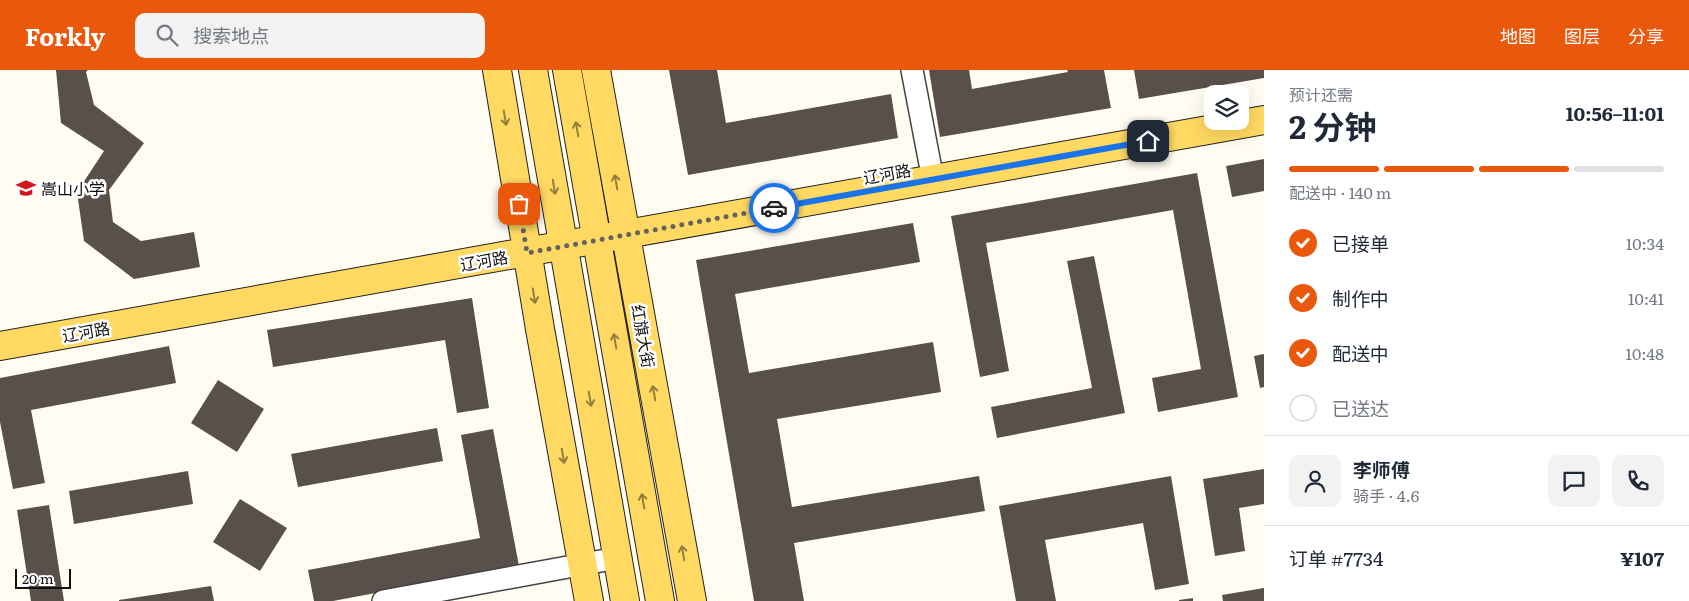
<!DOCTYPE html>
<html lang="zh">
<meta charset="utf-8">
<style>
:root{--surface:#fff;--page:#f2f2f3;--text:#1f2937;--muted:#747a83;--line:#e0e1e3;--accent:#ea580c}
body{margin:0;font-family:Literata,"Noto Sans SC",serif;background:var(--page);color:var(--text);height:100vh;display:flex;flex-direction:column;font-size:19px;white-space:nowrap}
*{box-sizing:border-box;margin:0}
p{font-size:16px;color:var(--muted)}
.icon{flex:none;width:28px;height:28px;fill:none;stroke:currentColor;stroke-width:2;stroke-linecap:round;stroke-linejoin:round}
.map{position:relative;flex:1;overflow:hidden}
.side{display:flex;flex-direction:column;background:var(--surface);width:425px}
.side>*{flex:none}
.tools{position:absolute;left:1204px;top:15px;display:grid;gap:10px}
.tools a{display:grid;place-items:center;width:45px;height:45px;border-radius:10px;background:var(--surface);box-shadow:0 5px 20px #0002;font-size:25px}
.scale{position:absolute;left:15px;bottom:12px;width:56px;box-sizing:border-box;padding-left:5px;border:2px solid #101010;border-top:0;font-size:14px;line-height:18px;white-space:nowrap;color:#101010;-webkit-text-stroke:4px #fff;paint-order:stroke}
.pin{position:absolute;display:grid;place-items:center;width:42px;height:42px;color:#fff;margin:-21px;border-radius:10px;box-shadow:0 2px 8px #0006}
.courier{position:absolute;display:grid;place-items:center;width:50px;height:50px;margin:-25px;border:4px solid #1a73e8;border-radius:50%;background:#fff;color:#222;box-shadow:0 1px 6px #0007}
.overview em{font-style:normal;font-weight:700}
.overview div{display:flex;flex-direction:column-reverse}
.overview{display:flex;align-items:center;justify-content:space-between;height:85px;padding:0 25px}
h1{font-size:32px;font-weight:700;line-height:38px}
.bar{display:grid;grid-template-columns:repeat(4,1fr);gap:8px 5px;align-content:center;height:60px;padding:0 25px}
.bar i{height:6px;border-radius:4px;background:var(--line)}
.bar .on{background:var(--accent)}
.bar p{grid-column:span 4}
.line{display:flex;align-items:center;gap:12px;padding:0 25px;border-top:1px solid var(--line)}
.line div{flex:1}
.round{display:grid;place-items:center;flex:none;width:52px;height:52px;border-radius:10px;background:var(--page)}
ol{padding:0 25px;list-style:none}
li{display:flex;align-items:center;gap:15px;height:55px}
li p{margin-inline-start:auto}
li .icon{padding:5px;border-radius:50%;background:var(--accent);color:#fff;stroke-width:4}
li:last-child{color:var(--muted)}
li i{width:28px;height:28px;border:2px solid var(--line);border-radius:50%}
header{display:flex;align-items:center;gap:30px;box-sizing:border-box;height:70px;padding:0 25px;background:var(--accent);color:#fff}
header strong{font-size:24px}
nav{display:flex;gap:28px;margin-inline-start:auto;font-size:18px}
.search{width:350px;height:45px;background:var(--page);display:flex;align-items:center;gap:12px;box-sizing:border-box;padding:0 18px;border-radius:10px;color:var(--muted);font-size:19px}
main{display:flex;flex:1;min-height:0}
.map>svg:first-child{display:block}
.building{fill:#5a504b}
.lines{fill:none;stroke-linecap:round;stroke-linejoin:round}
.minor-casing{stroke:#434343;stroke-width:24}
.major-casing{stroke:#212121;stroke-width:30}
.minor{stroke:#fff;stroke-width:21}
.major{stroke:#ffd962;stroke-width:28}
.oneway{stroke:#937f3d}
.done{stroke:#64635f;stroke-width:5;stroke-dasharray:0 9}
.route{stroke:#1a73e8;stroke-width:6}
.labels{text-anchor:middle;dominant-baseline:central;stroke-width:5;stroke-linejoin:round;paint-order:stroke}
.street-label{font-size:16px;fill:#101010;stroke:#fff}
.poi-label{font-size:16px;fill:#101010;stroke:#fff;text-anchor:start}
</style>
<header>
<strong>Forkly</strong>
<div class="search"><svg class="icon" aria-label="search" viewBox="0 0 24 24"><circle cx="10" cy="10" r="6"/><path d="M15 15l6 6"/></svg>搜索地点</div>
<nav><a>地图</a><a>图层</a><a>分享</a></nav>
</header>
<main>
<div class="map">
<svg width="1264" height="531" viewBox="0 0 1264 531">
<rect width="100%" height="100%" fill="#fffdf2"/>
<path class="building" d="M56,0H88L86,2L94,35L144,73L109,120L113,152L141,171L194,162L200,197L134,209L84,171L77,122L104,81L61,53Z
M669,0H717L726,53L891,24L898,68L688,105Z
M929,0H969L972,19L1068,2L1067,0H1104L1111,38L940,67Z
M1134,0H1264V8L1139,29Z
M1264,89V121L1232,127L1226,96Z
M1197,103L1238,327L1158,342L1152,308L1201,299L1173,140L986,173L1009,301L980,307L951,146Z
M913,153L920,192L735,224L749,303L933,272L941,322L777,349L792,437L979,406L985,441L794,473L804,531H754L696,190Z
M1094,186L1125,343L997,368L991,337L1092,318L1067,191Z
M472,228L489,338L457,343L445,270L273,297L267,260Z
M169,276L176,313L31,340L45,413L13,419L0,352V308Z
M1264,284V317L1260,318L1254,286Z
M218,310L264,339L237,382L191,353Z
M437,358L443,391L298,417L291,384Z
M493,359L519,496L333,531H314L308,500L480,468L461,365Z
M1264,399V434L1239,438L1245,481L1215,486L1203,409Z
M188,401L193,434L74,454L69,421Z
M1171,406L1189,514L1155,520L1143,453L1045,470L1056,531H1016L999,436Z
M240,429L287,458L260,501L213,472Z
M49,435L64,531H31L17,440Z
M211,516L214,531H119V530Z
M1264,518V531H1223L1222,525Z
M1193,528V531H1179V530Z"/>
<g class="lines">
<defs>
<path id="minor" d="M912,0L930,94
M383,531L617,488"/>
<path id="major" d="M497,0L540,259L589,531
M533,0L625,531
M567,0L660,531
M596,0L692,531
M0,276L1264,50"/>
</defs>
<use href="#minor" class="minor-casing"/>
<use href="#major" class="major-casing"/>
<use href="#minor" class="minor"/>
<use href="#major" class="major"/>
</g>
<defs><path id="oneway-shaft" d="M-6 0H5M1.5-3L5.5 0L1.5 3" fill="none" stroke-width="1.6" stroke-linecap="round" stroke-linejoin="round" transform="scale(1.25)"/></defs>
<g class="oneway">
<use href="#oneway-shaft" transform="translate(505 48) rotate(80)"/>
<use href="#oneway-shaft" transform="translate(577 59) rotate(-100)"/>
<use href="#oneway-shaft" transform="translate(616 112) rotate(-100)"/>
<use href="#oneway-shaft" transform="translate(554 117) rotate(80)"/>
<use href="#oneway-shaft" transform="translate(534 226) rotate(81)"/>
<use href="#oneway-shaft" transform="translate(615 271) rotate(-100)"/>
<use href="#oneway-shaft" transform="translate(654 323) rotate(-100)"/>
<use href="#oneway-shaft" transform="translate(590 329) rotate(80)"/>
<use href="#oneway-shaft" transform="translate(563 386) rotate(80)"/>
<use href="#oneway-shaft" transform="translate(643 431) rotate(-100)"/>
<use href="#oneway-shaft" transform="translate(683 483) rotate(-100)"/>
</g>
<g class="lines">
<path class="done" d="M519,134L527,183L774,138"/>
<path class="route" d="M774,138L1148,71"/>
</g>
<defs>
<symbol id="school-bare" viewBox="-9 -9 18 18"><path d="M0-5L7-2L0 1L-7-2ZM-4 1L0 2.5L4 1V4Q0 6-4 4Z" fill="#d1161f" stroke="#fff" stroke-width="2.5" paint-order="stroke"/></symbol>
</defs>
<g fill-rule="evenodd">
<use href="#school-bare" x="12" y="104" width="28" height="28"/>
</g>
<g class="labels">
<g class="street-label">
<text transform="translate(887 103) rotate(-10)">辽河路</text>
<text transform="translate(484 190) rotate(-10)">辽河路</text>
<text transform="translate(86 261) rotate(-10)">辽河路</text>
<text transform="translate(644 266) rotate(80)">红旗大街</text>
</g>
<g class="poi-label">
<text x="41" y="118">嵩山小学</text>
</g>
</g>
</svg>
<div class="tools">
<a><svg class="icon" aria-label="layers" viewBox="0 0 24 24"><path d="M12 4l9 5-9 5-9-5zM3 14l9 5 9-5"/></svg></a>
</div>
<div class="scale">20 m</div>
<div class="pin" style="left:519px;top:134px;background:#ea580c"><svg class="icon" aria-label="bag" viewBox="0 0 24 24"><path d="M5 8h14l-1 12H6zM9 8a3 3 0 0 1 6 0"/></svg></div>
<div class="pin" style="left:1148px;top:71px;background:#1f2937"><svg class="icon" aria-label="home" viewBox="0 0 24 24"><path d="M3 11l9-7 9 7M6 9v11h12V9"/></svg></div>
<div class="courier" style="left:774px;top:138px"><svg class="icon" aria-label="car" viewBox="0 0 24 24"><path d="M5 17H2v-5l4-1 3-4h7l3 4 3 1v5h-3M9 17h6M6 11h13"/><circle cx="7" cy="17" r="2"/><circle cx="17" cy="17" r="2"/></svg></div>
</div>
<section class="side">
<div class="overview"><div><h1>2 分钟</h1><p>预计还需</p></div><em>10:56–11:01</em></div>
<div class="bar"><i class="on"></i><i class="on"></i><i class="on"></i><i></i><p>配送中 · 140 m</p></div>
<ol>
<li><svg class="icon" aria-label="check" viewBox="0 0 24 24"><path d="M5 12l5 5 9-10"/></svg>已接单<p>10:34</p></li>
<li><svg class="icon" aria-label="check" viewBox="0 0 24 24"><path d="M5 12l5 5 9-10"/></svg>制作中<p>10:41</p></li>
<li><svg class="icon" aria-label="check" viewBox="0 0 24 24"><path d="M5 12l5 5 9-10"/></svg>配送中<p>10:48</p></li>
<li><i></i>已送达</li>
</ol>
<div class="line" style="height:90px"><a class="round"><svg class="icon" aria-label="person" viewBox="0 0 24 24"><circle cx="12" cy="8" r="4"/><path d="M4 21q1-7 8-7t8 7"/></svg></a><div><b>李师傅</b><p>骑手 · 4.6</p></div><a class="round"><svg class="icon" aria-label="chat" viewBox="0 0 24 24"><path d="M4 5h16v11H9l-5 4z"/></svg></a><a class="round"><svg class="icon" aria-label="phone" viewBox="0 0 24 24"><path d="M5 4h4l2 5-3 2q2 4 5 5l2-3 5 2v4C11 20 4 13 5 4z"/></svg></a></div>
<div class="line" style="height:65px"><div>订单 #7734</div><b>¥107</b></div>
</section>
</main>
